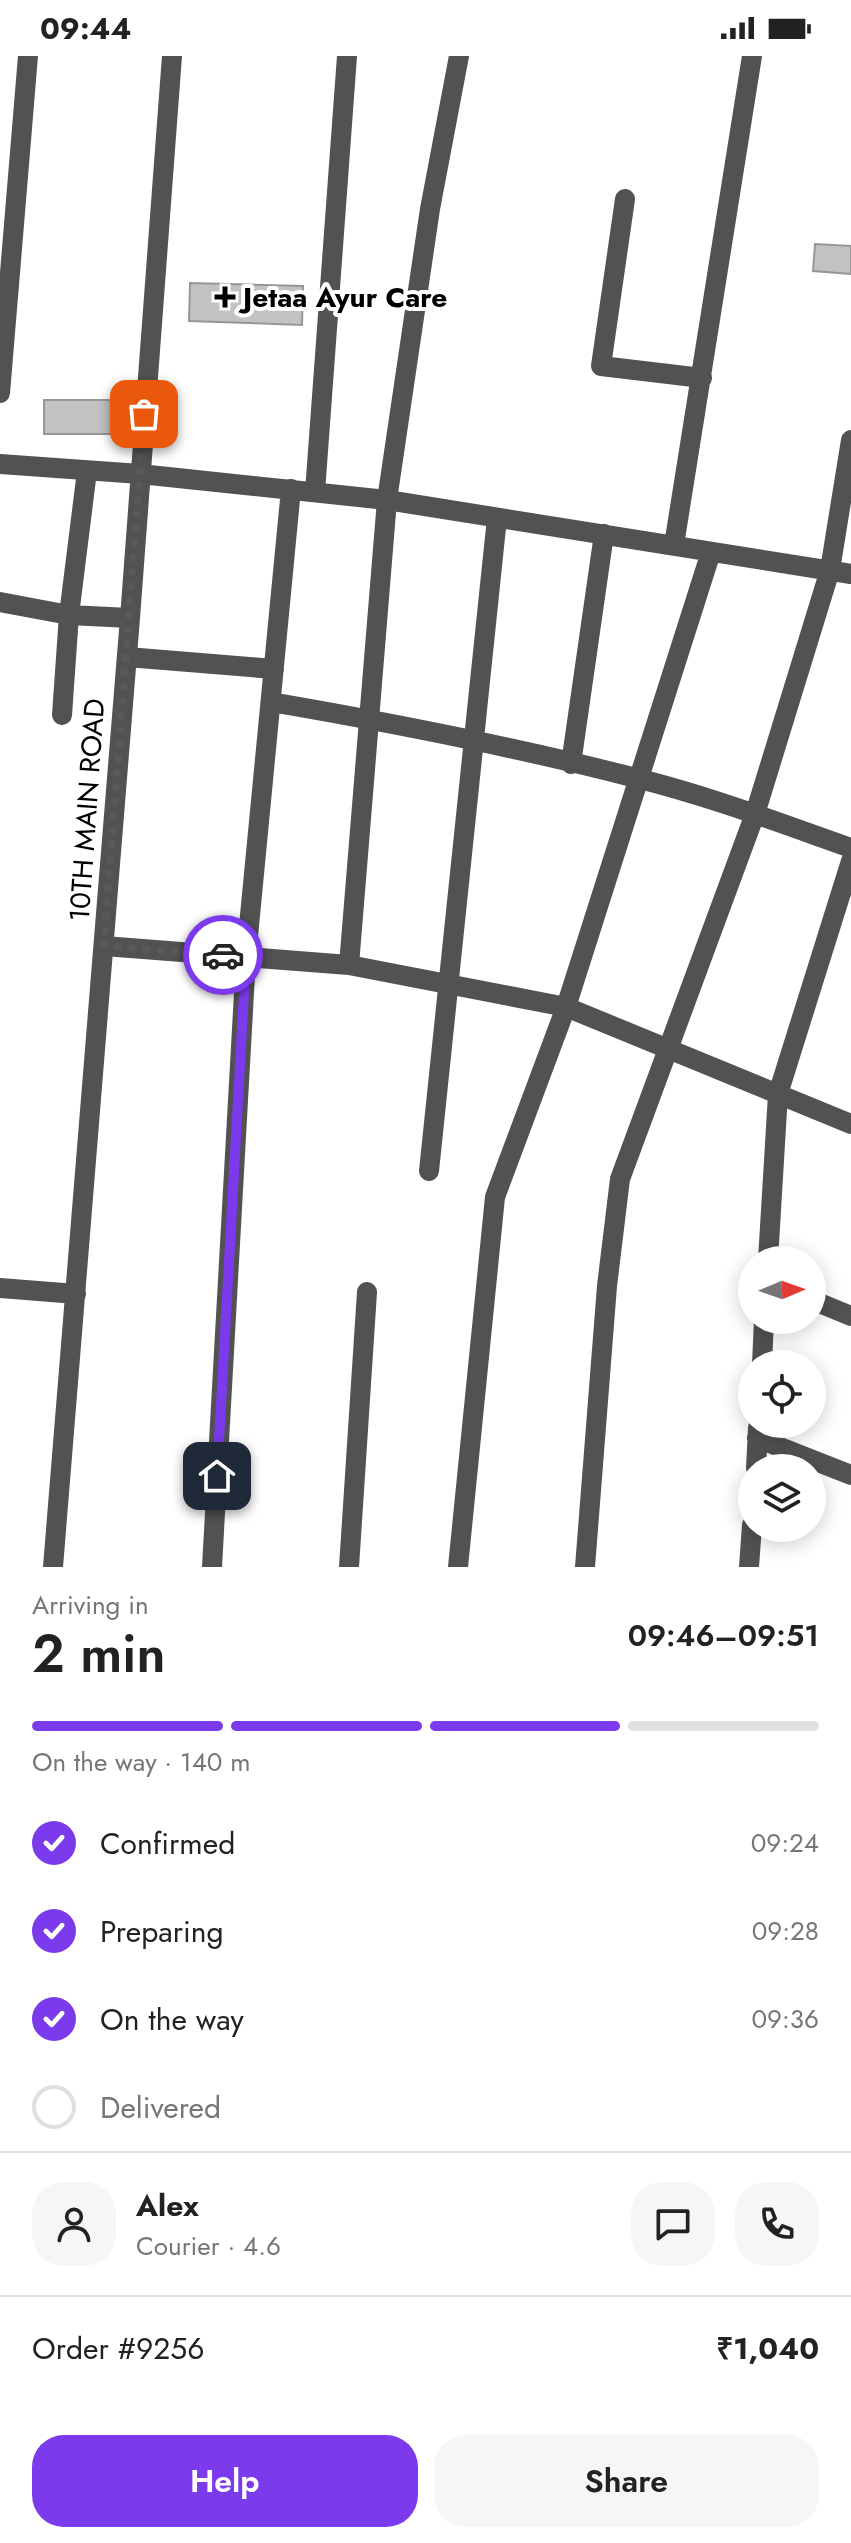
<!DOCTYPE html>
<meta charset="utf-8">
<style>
:root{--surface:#fff;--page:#f6f6f6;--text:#222;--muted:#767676;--line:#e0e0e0;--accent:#7c3aed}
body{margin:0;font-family:Jost,sans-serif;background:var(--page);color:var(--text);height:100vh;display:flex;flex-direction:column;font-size:30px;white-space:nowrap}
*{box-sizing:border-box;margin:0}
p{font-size:26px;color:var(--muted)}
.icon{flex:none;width:44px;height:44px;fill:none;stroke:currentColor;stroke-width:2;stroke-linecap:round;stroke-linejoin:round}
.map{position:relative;height:1511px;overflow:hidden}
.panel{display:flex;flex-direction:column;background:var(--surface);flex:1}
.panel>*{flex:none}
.needle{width:52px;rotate:88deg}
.fabs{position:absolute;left:738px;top:1190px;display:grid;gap:16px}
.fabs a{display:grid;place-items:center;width:88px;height:88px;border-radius:50%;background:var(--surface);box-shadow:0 4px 20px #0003;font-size:40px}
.pin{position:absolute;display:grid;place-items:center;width:68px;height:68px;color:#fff;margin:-34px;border-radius:16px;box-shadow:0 4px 12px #0006}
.courier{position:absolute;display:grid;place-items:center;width:80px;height:80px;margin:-40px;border:6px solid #7c3aed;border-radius:50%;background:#fff;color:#222;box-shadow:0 2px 10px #0007}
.summary em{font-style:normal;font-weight:600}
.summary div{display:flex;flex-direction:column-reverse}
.summary{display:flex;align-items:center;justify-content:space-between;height:136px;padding:0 32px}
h1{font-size:52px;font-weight:600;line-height:60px}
.bar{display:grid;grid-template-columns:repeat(4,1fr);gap:12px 8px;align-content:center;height:96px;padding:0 32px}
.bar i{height:10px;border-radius:6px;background:var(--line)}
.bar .on{background:var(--accent)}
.bar p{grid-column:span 4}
.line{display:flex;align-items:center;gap:20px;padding:0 32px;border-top:2px solid var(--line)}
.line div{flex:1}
.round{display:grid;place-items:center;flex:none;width:84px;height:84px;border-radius:32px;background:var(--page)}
ol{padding:0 32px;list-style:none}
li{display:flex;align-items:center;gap:24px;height:88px}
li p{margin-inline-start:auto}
li .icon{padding:8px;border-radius:50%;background:var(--accent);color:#fff;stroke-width:4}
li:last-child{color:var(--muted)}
li i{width:44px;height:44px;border:4px solid var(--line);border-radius:50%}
.primary-button{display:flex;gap:16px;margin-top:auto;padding:16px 32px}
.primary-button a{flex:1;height:92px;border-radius:32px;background:var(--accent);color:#fff;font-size:32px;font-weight:600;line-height:92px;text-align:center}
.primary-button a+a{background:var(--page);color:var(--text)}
.status{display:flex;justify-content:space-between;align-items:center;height:56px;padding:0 40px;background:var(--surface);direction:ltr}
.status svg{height:22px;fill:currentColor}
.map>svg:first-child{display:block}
.building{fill:#c2c2c2;stroke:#969696;stroke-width:2}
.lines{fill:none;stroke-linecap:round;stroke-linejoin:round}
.minor{stroke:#525252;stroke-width:20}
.done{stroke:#595959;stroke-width:8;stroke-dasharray:0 14.4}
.route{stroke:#7c3aed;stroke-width:10}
.poi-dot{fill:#000;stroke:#fff;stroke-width:3}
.labels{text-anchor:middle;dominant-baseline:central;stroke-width:8;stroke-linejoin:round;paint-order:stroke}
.poi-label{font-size:28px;font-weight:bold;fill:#000;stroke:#fff;text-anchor:start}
.street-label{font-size:28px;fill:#000;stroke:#fff}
</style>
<div class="status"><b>09:44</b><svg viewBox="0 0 49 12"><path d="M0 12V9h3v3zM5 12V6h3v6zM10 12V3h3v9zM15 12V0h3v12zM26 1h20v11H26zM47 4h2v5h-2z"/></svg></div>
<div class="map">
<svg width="851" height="1511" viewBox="0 0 851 1511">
<rect width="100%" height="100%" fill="#fff"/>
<path class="building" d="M815,188L851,190V218L813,215Z
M190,227L303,230L302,269L189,265Z
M44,344H111V378H44Z"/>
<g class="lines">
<path class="minor" d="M625,143L601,310L702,322
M0,337L28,0
M0,408L140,418L387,444L851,518
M315,436L347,0
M674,489L752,0
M0,546L69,559L130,562
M127,601L274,613
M271,646C393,667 516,691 636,722C709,740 780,767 851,792
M62,659L69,559L87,415
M571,708L604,478
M104,890L349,909L566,951L851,1068
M349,909L387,444L430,153L459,0
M429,1115L497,462
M768,1204L778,1038L851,805
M0,1232L76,1238
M812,1244L851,1260
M762,1308L764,1264
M757,1382L851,1419
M756,1412L758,1372
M53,1511L130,562L172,0
M212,1511L246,901L291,433
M349,1511L367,1236
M458,1511L495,1141L566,951L711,496
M585,1511L607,1230L620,1123L755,758L830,514L851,384
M749,1511L752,1469"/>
</g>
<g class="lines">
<path class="done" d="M144,358L104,890L223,899"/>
<path class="route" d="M217,1420L246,901L223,899"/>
</g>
<path class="poi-dot" d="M221 229h8v8h8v8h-8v8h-8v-8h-8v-8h8z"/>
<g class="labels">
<g class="poi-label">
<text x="243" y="241">Jetaa Ayur Care</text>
</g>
<g class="street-label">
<text transform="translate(87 754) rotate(-86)">10TH MAIN ROAD</text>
</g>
</g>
</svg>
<div class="fabs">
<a><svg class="needle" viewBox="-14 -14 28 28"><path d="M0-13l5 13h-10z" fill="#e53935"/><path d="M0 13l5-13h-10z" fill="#767676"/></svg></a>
<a><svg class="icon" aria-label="locate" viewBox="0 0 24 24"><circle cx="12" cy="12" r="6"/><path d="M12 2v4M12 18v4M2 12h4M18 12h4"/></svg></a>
<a><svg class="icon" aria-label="layers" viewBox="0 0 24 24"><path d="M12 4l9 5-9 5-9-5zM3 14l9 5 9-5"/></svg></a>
</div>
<div class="pin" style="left:144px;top:358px;background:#ea580c"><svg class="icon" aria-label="bag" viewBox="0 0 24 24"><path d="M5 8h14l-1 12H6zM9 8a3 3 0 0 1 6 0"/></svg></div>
<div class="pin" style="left:217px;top:1420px;background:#1f2937"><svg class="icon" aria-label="home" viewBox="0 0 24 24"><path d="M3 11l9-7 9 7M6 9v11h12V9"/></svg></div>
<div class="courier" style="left:223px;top:899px"><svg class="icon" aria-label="car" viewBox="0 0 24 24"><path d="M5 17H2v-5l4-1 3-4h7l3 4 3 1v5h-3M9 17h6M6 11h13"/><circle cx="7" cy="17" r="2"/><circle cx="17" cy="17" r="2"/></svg></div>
</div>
<section class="panel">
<div class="summary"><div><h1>2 min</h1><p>Arriving in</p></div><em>09:46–09:51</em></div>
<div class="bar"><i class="on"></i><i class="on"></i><i class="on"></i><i></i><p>On the way · 140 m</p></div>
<ol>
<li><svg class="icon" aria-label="check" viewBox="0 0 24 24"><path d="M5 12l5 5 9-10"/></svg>Confirmed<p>09:24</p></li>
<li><svg class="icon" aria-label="check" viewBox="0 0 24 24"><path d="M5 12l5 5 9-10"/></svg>Preparing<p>09:28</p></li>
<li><svg class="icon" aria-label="check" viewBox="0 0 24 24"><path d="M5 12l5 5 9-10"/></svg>On the way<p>09:36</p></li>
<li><i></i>Delivered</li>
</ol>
<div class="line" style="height:144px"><a class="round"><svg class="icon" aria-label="person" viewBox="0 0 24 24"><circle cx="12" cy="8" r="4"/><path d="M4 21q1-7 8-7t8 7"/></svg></a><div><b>Alex</b><p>Courier · 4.6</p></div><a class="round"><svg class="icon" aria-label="chat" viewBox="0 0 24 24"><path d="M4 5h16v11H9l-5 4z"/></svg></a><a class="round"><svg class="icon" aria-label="phone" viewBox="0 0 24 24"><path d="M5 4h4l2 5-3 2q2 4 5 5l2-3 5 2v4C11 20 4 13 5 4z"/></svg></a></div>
<div class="line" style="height:104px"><div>Order #9256</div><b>₹1,040</b></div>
<div class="primary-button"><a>Help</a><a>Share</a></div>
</section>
